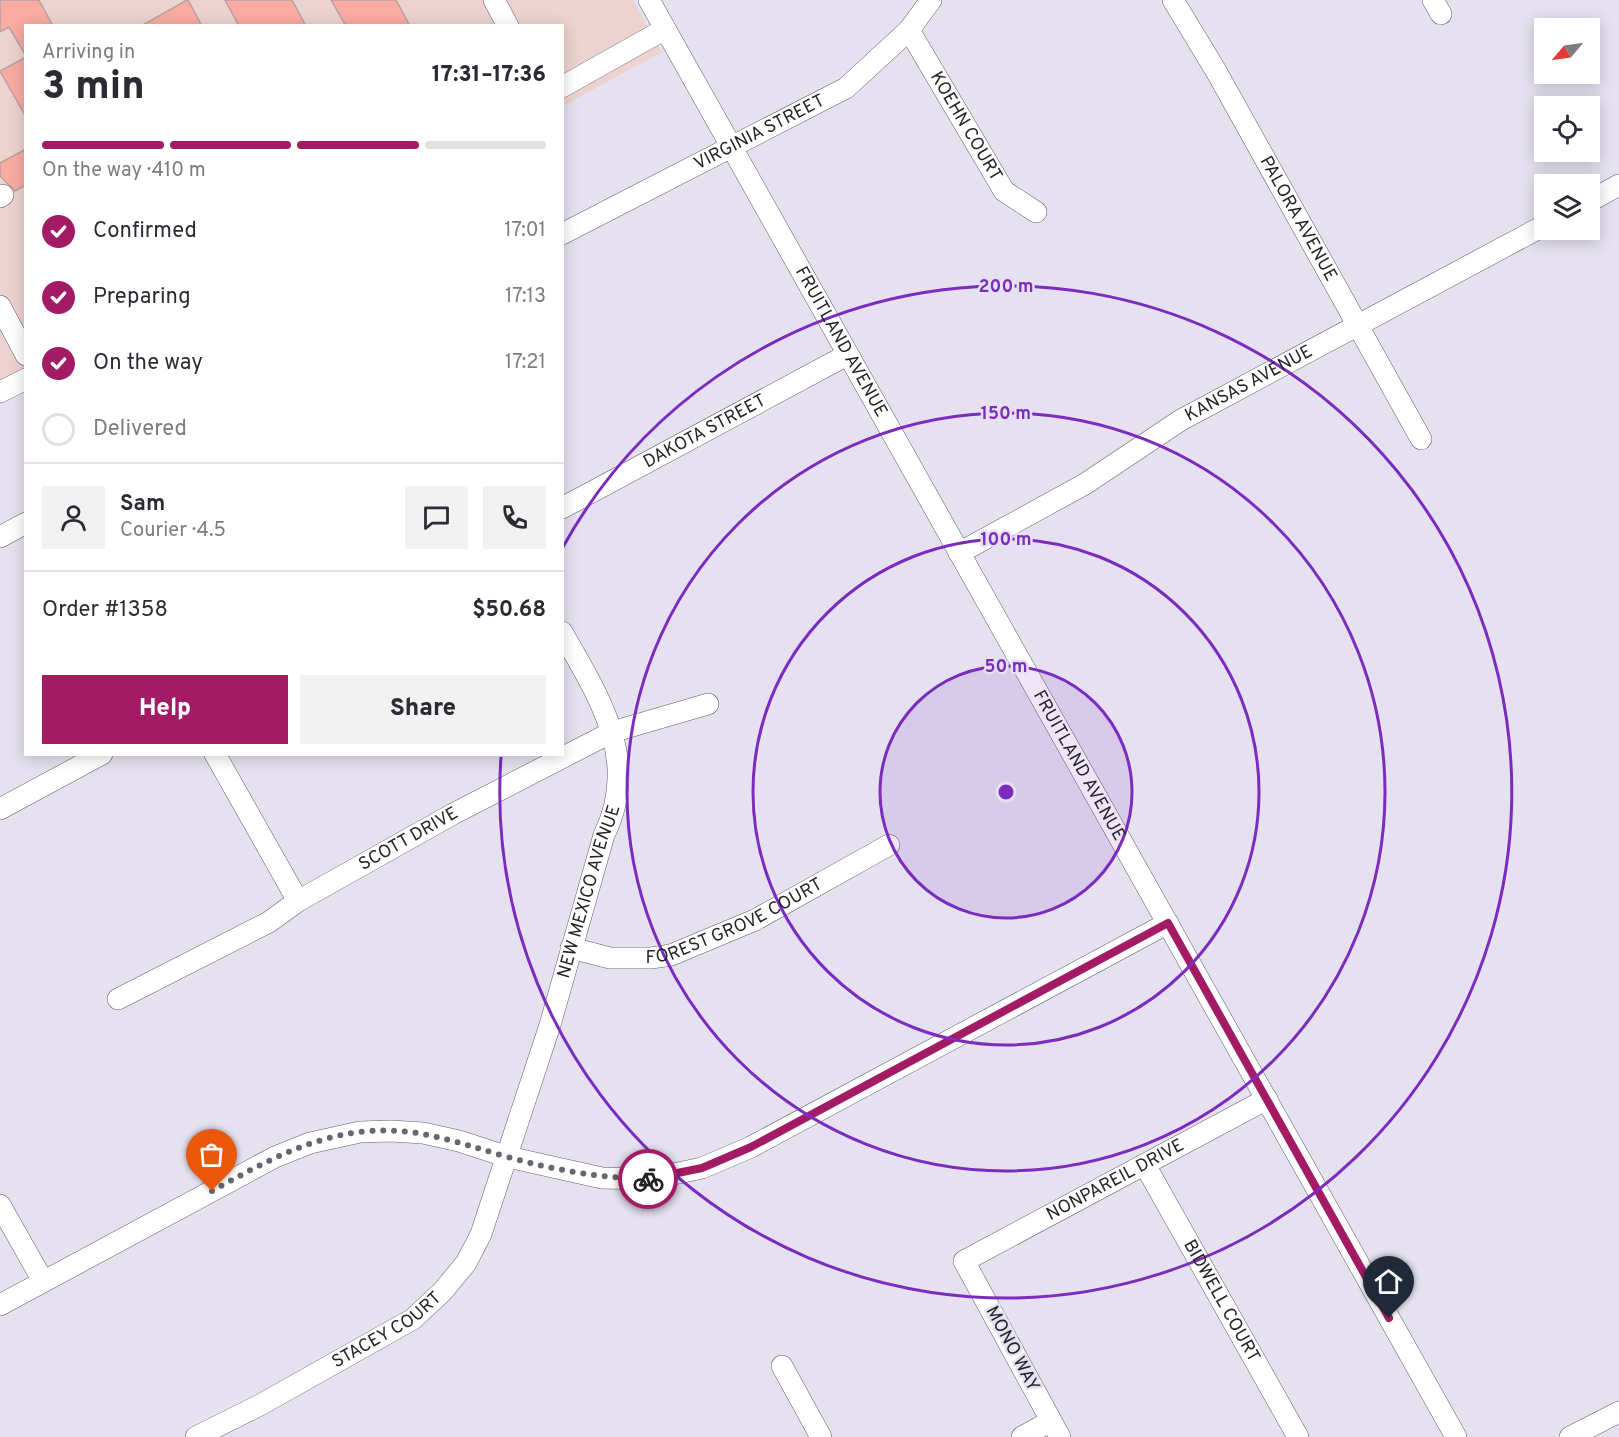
<!DOCTYPE html>
<meta charset="utf-8">
<style>
:root{--surface:#fff;--page:#f2f2f3;--text:#2b2b33;--muted:#7c7c81;--line:#e1e1e2;--accent:#a31b65}
body{margin:0;font-family:Overpass,sans-serif;background:var(--page);color:var(--text);height:100vh;display:flex;flex-direction:column;font-size:22px;white-space:nowrap}
*{box-sizing:border-box;margin:0}
p{font-size:20px;color:var(--muted)}
.icon{flex:none;width:33px;height:33px;fill:none;stroke:currentColor;stroke-width:2;stroke-linecap:round;stroke-linejoin:round}
.map{position:relative;flex:1;overflow:hidden}
.details{position:absolute;left:24px;top:24px;width:540px;height:732px;display:flex;flex-direction:column;background:var(--surface);border-radius:0px;box-shadow:0 3px 15px #0003}
.details>*{flex:none}
.needle{width:39px;rotate:241deg}
.fabs{position:absolute;left:1534px;top:18px;display:grid;gap:12px}
.fabs a{display:grid;place-items:center;width:66px;height:66px;border-radius:0px;background:var(--surface);box-shadow:0 3px 15px #0003;font-size:30px}
.pin{position:absolute;display:grid;place-items:center;width:51px;height:51px;color:#fff;margin:-62px -26px;border-radius:50% 50% 50% 0;rotate:-45deg;box-shadow:0 0 6px #0007}
.pin .icon{rotate:45deg}
.courier{position:absolute;display:grid;place-items:center;width:60px;height:60px;margin:-30px;border:4px solid #a31b65;border-radius:50%;background:#fff;color:#222;box-shadow:0 2px 8px #0007}
.summary em{font-style:normal;font-weight:800}
.summary div{display:flex;flex-direction:column-reverse}
.summary{display:flex;align-items:center;justify-content:space-between;height:102px;padding:0 18px}
h1{font-size:39px;font-weight:800;line-height:45px}
.bar{display:grid;grid-template-columns:repeat(4,1fr);gap:9px 6px;align-content:center;height:72px;padding:0 18px}
.bar i{height:8px;border-radius:4px;background:var(--line)}
.bar .on{background:var(--accent)}
.bar p{grid-column:span 4}
.line{display:flex;align-items:center;gap:15px;padding:0 18px;border-top:2px solid var(--line)}
.line div{flex:1}
.round{display:grid;place-items:center;flex:none;width:63px;height:63px;border-radius:0px;background:var(--page)}
ol{padding:0 18px;list-style:none}
li{display:flex;align-items:center;gap:18px;height:66px}
li p{margin-inline-start:auto}
li .icon{padding:6px;border-radius:50%;background:var(--accent);color:#fff;stroke-width:4}
li:last-child{color:var(--muted)}
li i{width:33px;height:33px;border:3px solid var(--line);border-radius:50%}
.button{display:flex;gap:12px;margin-top:auto;padding:12px 18px}
.button a{flex:1;height:69px;border-radius:0px;background:var(--accent);color:#fff;font-size:24px;font-weight:800;line-height:69px;text-align:center}
.button a+a{background:var(--page);color:var(--text)}
.map>svg:first-child{display:block}
.education{fill:#edd3cf}
.building{fill:#faaba2;stroke:#b5a3a1;stroke-width:1.5}
.lines{fill:none;stroke-linecap:round;stroke-linejoin:round}
.minor-casing{stroke:#605d6a;stroke-width:22}
.minor{stroke:#fff;stroke-width:21}
.done{stroke:#68666f;stroke-width:6;stroke-dasharray:0 10.8}
.route{stroke:#a31b65;stroke-width:8}
.ring{fill:none;stroke:#7b2cbf;stroke-width:3}
.labels{text-anchor:middle;dominant-baseline:central;stroke-width:5;stroke-linejoin:round;paint-order:stroke}
.street-label{font-size:18px;fill:#252429;stroke:#e5e1f0}
.centre{fill:#7b2cbf;stroke:#e5e1f0;stroke-width:3}
.ring-label{font-size:18px;text-anchor:middle;font-weight:bold;fill:#7b2cbf;stroke:#e5e1f0;stroke-width:5;stroke-linejoin:round;paint-order:stroke}
</style>
<div class="map">
<svg width="1619" height="1437" viewBox="0 0 1619 1437">
<rect width="100%" height="100%" fill="#e5e1f0"/>
<path class="education" d="M0,0H633L662,52L563,106L562,26H26L25,391L0,404Z"/>
<path class="building" d="M0,0H39L53,26H26V56L9,27L0,32Z
M188,0L202,26H141L187,0Z
M225,0H292L306,26H239Z
M331,0H396L410,26H346Z
M26,57V117L0,71Z
M26,149V185L15,191L0,176V163Z"/>
<g class="lines">
<defs>
<g id="minor">
<path d="M494,0L508,26"/>
<path id="s1" d="M649,0L1456,1437"/>
<path id="s2" d="M1173,0L1216,71L1421,439"/>
<path d="M1433,0L1441,14"/>
<path id="s3" d="M909,30L1004,191L1036,212"/>
<path d="M562,87L665,29"/>
<path d="M0,197L3,195"/>
<path d="M1590,201L1619,185"/>
<path id="s4" d="M562,234L846,88L909,30L931,0"/>
<path d="M0,306L26,355"/>
<path d="M0,392L26,379"/>
<path id="s5" d="M562,508L847,355"/>
<path d="M0,537L26,523"/>
<path id="s6" d="M959,553L1085,484L1181,420L1545,225"/>
<path d="M215,754L298,901"/>
<path d="M0,809L102,754"/>
<path id="s7" d="M571,948L610,958H651L671,955L755,920L889,845"/>
<path id="s8" d="M118,999L269,922L298,901L453,814L612,732L708,704"/>
<path id="s9" d="M1145,1165L1298,1437"/>
<path d="M0,1205L43,1281"/>
<path d="M0,1305L275,1157L310,1143L360,1132L391,1131L423,1133L459,1141L508,1157L602,1178L650,1179L702,1168L751,1147L1168,923"/>
<path d="M782,1366L821,1437"/>
<path id="s10" d="M196,1437L260,1405L413,1319L442,1292L466,1263L481,1234L550,1025L604,835C641,760 599,697 562,632"/>
<path d="M1022,1437L1051,1421"/>
<path id="s11" d="M1060,1437L964,1261L1267,1099"/>
<path d="M1570,1437L1619,1412"/>
</g>
</defs>
<use href="#minor" class="minor-casing"/>
<use href="#minor" class="minor"/>
</g>
<g class="lines">
<path class="done" d="M212,1191C259,1165 305,1139 360,1132C415,1125 457,1143 508,1157C554,1170 600,1178 648,1179"/>
<path class="route" d="M648,1179L702,1168L751,1147L1168,923L1389,1318"/>
</g>
<circle cx="1006" cy="792" r="126" fill="#7b2cbf" fill-opacity=".12"/>
<g class="ring">
<circle cx="1006" cy="792" r="126"/>
<circle cx="1006" cy="792" r="253"/>
<circle cx="1006" cy="792" r="379"/>
<path d="M563 547A506 506 0 1 1 501 757"/>
</g>
<g class="labels">
<g class="street-label">
<text stroke="none"><textPath href="#s3" startOffset="112">KOEHN COURT</textPath></text>
<text stroke="none"><textPath href="#s4" startOffset="222">VIRGINIA STREET</textPath></text>
<text stroke="none"><textPath href="#s2" startOffset="252">PALORA AVENUE</textPath></text>
<text stroke="none"><textPath href="#s1" startOffset="392">FRUITLAND AVENUE</textPath></text>
<text stroke="none"><textPath href="#s6" startOffset="336">KANSAS AVENUE</textPath></text>
<text stroke="none"><textPath href="#s5" startOffset="162">DAKOTA STREET</textPath></text>
<text stroke="none"><textPath href="#s1" startOffset="878">FRUITLAND AVENUE</textPath></text>
<text stroke="none"><textPath href="#s8" startOffset="332">SCOTT DRIVE</textPath></text>
<text stroke="none"><textPath href="#s10" startOffset="716">NEW MEXICO AVENUE</textPath></text>
<text stroke="none"><textPath href="#s7" startOffset="172">FOREST GROVE COURT</textPath></text>
<text stroke="none"><textPath href="#s11" startOffset="372">NONPAREIL DRIVE</textPath></text>
<text stroke="none"><textPath href="#s9" startOffset="156">BIDWELL COURT</textPath></text>
<text stroke="none"><textPath href="#s10" startOffset="219">STACEY COURT</textPath></text>
<text transform="translate(1012 1349) rotate(62)">MONO WAY</text>
</g>
</g>
<circle cx="1006" cy="792" r="9" class="centre"/>
<g class="ring-label">
<text x="1006" y="292">200 m</text>
<text x="1006" y="419">150 m</text>
<text x="1006" y="545">100 m</text>
<text x="1006" y="672">50 m</text>
</g>
</svg>
<div class="fabs">
<a><svg class="needle" viewBox="-14 -14 28 28"><path d="M0-13l5 13h-10z" fill="#e53935"/><path d="M0 13l5-13h-10z" fill="#7c7c81"/></svg></a>
<a><svg class="icon" aria-label="locate" viewBox="0 0 24 24"><circle cx="12" cy="12" r="6"/><path d="M12 2v4M12 18v4M2 12h4M18 12h4"/></svg></a>
<a><svg class="icon" aria-label="layers" viewBox="0 0 24 24"><path d="M12 4l9 5-9 5-9-5zM3 14l9 5 9-5"/></svg></a>
</div>
<div class="pin" style="left:212px;top:1191px;background:#ea580c"><svg class="icon" aria-label="bag" viewBox="0 0 24 24"><path d="M5 8h14l-1 12H6zM9 8a3 3 0 0 1 6 0"/></svg></div>
<div class="pin" style="left:1389px;top:1318px;background:#1f2937"><svg class="icon" aria-label="home" viewBox="0 0 24 24"><path d="M3 11l9-7 9 7M6 9v11h12V9"/></svg></div>
<div class="courier" style="left:648px;top:1179px"><svg class="icon" aria-label="bike" viewBox="0 0 24 24"><circle cx="6" cy="16" r="4"/><circle cx="18" cy="16" r="4"/><path d="M6 16l4-8h5l3 8M10 8l3 8H6M13 5h3"/></svg></div>
<section class="details">
<div class="summary"><div><h1>3 min</h1><p>Arriving in</p></div><em>17:31–17:36</em></div>
<div class="bar"><i class="on"></i><i class="on"></i><i class="on"></i><i></i><p>On the way · 410 m</p></div>
<ol>
<li><svg class="icon" aria-label="check" viewBox="0 0 24 24"><path d="M5 12l5 5 9-10"/></svg>Confirmed<p>17:01</p></li>
<li><svg class="icon" aria-label="check" viewBox="0 0 24 24"><path d="M5 12l5 5 9-10"/></svg>Preparing<p>17:13</p></li>
<li><svg class="icon" aria-label="check" viewBox="0 0 24 24"><path d="M5 12l5 5 9-10"/></svg>On the way<p>17:21</p></li>
<li><i></i>Delivered</li>
</ol>
<div class="line" style="height:108px"><a class="round"><svg class="icon" aria-label="person" viewBox="0 0 24 24"><circle cx="12" cy="8" r="4"/><path d="M4 21q1-7 8-7t8 7"/></svg></a><div><b>Sam</b><p>Courier · 4.5</p></div><a class="round"><svg class="icon" aria-label="chat" viewBox="0 0 24 24"><path d="M4 5h16v11H9l-5 4z"/></svg></a><a class="round"><svg class="icon" aria-label="phone" viewBox="0 0 24 24"><path d="M5 4h4l2 5-3 2q2 4 5 5l2-3 5 2v4C11 20 4 13 5 4z"/></svg></a></div>
<div class="line" style="height:78px"><div>Order #1358</div><b>$50.68</b></div>
<div class="button"><a>Help</a><a>Share</a></div>
</section>
</div>
